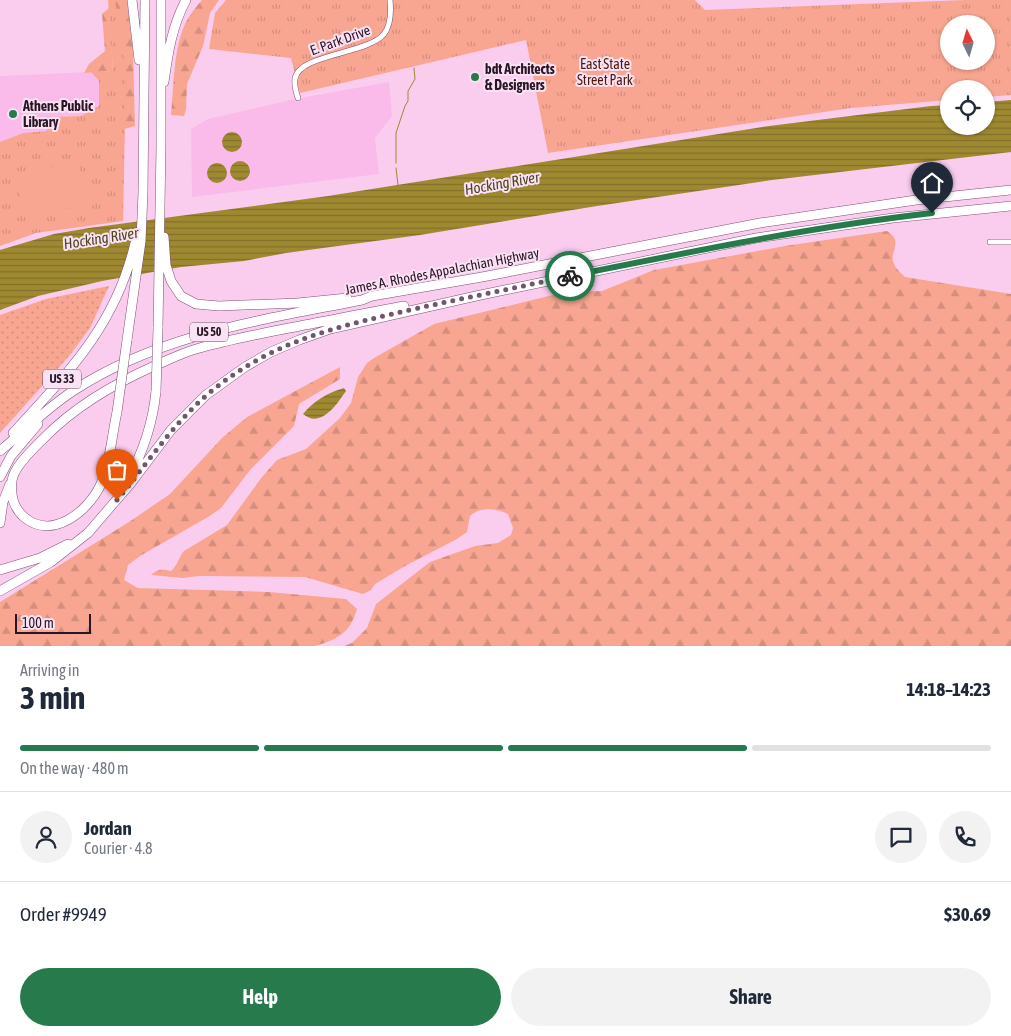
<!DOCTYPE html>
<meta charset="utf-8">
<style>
:root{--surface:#fff;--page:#f2f2f3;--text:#1f2937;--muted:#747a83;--line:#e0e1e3;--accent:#277a4c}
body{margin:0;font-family:"Asap Condensed",sans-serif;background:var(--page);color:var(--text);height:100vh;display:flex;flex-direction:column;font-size:19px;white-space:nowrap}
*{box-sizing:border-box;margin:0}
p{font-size:16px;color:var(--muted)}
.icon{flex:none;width:28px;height:28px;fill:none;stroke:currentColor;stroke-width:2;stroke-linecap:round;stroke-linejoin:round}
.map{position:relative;height:646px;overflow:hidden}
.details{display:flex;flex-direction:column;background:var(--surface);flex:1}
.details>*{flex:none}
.needle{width:32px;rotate:355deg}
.fabs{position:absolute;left:940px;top:15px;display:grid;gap:10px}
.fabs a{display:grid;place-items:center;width:55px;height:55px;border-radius:50%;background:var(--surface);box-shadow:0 1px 4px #0004;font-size:25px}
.scale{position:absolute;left:15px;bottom:12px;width:76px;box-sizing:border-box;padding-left:5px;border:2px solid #291525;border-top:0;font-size:14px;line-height:18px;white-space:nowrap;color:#291525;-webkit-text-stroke:4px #f9e2f3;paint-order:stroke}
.pin{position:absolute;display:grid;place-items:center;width:42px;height:42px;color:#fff;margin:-51px -21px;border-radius:50% 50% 50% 0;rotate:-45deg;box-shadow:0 0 5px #0007}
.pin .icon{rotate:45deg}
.courier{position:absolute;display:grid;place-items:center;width:50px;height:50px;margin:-25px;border:4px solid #277a4c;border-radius:50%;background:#fff;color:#222;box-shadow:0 1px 6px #0007}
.headline em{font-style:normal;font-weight:700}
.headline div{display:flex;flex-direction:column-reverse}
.headline{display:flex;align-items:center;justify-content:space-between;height:85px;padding:0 20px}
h1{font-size:32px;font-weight:700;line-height:38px}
.bar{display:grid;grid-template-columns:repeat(4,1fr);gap:8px 5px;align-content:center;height:60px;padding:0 20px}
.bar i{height:6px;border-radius:4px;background:var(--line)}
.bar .on{background:var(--accent)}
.bar p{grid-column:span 4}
.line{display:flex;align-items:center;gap:12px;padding:0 20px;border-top:1px solid var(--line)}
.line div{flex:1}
.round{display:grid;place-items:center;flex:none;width:52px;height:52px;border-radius:26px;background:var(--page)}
.cta{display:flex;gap:10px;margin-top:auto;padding:10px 20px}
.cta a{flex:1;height:58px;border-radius:30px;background:var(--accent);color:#fff;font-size:20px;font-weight:700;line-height:58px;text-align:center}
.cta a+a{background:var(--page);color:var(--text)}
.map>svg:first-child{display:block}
.built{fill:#fabbeb}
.grass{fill:url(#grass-dots)}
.forest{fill:url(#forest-firs)}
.park{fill:url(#park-tufts);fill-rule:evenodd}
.pitch{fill:#f8a691}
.water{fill:url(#water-rules)}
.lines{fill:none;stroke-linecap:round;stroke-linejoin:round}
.stream{stroke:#9f8930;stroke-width:1}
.minor-casing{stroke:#804f76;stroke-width:6}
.motorway-casing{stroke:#804f76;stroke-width:10}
.minor{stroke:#fff;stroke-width:5}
.motorway{stroke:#fff;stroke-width:9}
.motorway-bridge-casing{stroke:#804f76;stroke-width:10;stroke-linecap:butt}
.motorway-bridge{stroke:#fff;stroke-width:9}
.done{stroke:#72556c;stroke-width:5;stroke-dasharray:0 9}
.route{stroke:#277a4c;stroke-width:6}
.poi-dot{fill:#277a4c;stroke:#f9e2f3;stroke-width:2}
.labels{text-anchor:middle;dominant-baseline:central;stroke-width:4;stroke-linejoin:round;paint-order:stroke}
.shield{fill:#f9e2f3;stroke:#675263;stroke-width:1}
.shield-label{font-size:12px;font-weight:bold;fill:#291525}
.street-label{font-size:14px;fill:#291525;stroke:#f9e2f3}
.park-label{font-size:14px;fill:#4e180b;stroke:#f9e2f3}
.poi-label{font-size:14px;font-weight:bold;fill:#291525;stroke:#f9e2f3;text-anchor:start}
.water-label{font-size:15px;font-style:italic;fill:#4d441f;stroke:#f9e2f3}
</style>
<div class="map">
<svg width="1011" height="646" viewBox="0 0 1011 646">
<defs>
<pattern id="grass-dots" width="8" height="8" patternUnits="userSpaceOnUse" patternTransform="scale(1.25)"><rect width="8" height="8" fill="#f8a691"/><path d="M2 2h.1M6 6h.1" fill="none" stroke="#d58e7d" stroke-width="1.8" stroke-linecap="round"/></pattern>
<pattern id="forest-firs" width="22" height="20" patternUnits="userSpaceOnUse" patternTransform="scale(1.25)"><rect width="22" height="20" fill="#f8a691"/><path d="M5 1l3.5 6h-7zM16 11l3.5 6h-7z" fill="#d58e7d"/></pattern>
<pattern id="park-tufts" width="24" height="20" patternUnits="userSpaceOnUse" patternTransform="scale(1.25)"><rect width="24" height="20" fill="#f8a691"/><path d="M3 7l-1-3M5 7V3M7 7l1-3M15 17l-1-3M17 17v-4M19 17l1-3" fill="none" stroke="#d58e7d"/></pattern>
<pattern id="water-rules" width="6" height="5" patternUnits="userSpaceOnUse" patternTransform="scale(1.25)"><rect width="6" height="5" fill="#9f8930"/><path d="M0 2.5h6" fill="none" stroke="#826f29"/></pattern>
</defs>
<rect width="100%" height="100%" fill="#facdef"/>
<path class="built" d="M91,72L99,81V106L81,116L47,117V131L23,133L0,142V76Z
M389,82L392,116L375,138L379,174L192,197L191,129L208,119L295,99Z"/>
<path class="grass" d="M109,286L90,328L70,355L0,433V315L46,299Z"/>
<path class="forest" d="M114,0H127L133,52L135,126L121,130L117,76Z
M202,0H219L210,13L203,46L187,84L186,109L184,116L171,115C174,87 173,48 186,22C190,14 196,7 202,0Z
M109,8L113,71L84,73L89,64L105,51L102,14Z
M887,231C905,243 888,251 894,264C896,269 901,273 905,277L1011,294V646H344L352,643L367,628L376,604L430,562L475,546L498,543L511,535L513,528L508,514C495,508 480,507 470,516L467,532L457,539L405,566L375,584L371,590L363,594L305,577L198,576L183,578L151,575C158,569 162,569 171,571C178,565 178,558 184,551L227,525L262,477L277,460L306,449L340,418L351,403L358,377L367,363L374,358L434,324L565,292L602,291L654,270L785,246Z
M340,367V379L299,404L294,426L250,470L221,508L208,517L140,556L128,565L124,580L138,588L269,592L346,599L357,609C350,633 338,639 315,646H0V602L129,522L170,494L222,438L247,417Z"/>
<path class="park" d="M108,0H115L126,74L123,221L36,233L0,246V142L23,133L47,131V117L81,116L99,106V81L91,72L113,71Z
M226,0H695L705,10L965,0H1011V95L986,97V89H949V100L851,108L548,153L526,40L300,93L291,58L209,49L215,13ZM949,24H986V61H949Z"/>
<path class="pitch" d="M78,161L88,204L26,218L16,175Z"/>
<path class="water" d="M1011,100V152L772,180L597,206L420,235L286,253L244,261L181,267L102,281L68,289L38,296L0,310V250L54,234L89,228L328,196L769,126L931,106L949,105V126H986V102Z
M222 142a10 10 0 1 1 20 0a10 10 0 1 1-20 0Z
M230 171a10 10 0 1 1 20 0a10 10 0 1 1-20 0Z
M207 173a10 10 0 1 1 20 0a10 10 0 1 1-20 0Z
M344,388L346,391C337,404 321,429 303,414C315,400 327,393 344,388Z"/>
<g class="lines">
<path class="stream" d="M396,163V133L405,106L408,101V91L415,79L414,68
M396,168L398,185"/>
<defs>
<path id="minor" d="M298,98C296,92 294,85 295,79C298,54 368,54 384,34C391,25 391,10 390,0
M990,242H1011"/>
<path id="motorway" d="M132,0L139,60
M164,82C168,53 172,26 186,0
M164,237L166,265L171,281L181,296L196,304L219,306L298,303L347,298
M158,328L161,146V0
M127,340L141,241L143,192L145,0
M117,412C112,434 110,465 100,486C88,511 52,541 24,517C17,511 13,503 12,494C11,486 11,479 15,472C21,460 32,450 42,440C74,407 112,385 154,366C168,360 182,353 196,349C227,340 258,334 289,328C327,321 365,313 404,306
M13,433C68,373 116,325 135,243
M0,451C24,431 47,408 73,391C160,334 262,320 362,300L372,296L482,277L760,223L916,200L1011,190
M0,477L11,456L38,424
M128,480C143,452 153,423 156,391
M0,523L3,502L10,484
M0,570L40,558L68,544
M0,591L51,562L88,533L131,483L171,430L206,395L245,367L271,352L299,340L330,329L476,296L756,238L893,218L1011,206"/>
</defs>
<use href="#minor" class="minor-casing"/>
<use href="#motorway" class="motorway-casing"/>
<use href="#minor" class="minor"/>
<use href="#motorway" class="motorway"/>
<defs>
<path id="motorway-bridge" d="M156,391L158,328
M117,412L127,340"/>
</defs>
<use href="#motorway-bridge" class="motorway-bridge-casing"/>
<use href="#motorway-bridge" class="motorway-bridge"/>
</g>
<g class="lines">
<path class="done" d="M117,500C147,464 172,425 208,394C272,340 339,326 419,308C469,297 520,287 570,276"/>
<path class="route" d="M570,276C690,252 810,227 932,213"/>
</g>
<g class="poi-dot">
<circle cx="475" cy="77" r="5"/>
<circle cx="13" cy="114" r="5"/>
</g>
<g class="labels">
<g class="shield">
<rect x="190" y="322.5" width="38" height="19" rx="4"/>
<rect x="43" y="369.5" width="38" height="19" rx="4"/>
</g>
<g class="shield-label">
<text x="209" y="332">US 50</text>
<text x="62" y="379">US 33</text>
</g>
<g class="street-label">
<text transform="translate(340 40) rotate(-20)">E. Park Drive</text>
<text transform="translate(442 271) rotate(-11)">James A. Rhodes Appalachian Highway</text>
</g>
<g class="park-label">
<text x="605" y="64">East State<tspan x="605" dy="16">Street Park</tspan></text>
</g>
<g class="poi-label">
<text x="485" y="69">bdt Architects<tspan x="485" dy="16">&amp; Designers</tspan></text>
<text x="23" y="106">Athens Public<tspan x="23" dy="16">Library</tspan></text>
</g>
<g class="water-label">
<text transform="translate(502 183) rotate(-10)">Hocking River</text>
<text transform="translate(101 238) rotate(-9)">Hocking River</text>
</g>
</g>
</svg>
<div class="fabs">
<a><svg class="needle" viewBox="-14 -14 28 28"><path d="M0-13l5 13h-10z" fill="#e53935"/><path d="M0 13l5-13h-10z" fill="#747a83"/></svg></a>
<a><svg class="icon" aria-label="locate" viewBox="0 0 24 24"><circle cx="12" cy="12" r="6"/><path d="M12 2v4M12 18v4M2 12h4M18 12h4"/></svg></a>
</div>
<div class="scale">100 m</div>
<div class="pin" style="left:117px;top:500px;background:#ea580c"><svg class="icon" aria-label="bag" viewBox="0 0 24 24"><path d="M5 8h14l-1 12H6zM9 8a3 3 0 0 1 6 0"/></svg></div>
<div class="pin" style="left:932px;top:213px;background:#1f2937"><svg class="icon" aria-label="home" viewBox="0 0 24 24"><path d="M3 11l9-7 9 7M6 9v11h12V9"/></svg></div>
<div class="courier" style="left:570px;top:276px"><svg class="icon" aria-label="bike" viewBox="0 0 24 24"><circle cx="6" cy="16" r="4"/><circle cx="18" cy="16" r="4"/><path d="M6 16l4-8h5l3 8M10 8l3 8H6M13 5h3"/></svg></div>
</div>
<section class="details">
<div class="headline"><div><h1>3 min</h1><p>Arriving in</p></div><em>14:18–14:23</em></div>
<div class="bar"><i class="on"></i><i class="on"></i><i class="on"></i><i></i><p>On the way · 480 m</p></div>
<div class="line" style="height:90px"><a class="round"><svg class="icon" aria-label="person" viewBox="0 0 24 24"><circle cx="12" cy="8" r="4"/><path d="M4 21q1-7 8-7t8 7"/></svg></a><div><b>Jordan</b><p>Courier · 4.8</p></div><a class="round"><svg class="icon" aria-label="chat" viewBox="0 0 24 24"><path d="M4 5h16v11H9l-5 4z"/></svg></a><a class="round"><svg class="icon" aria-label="phone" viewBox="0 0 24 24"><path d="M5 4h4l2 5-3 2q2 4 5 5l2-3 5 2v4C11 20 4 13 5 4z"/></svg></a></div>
<div class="line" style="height:65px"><div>Order #9949</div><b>$30.69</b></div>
<div class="cta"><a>Help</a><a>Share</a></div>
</section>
